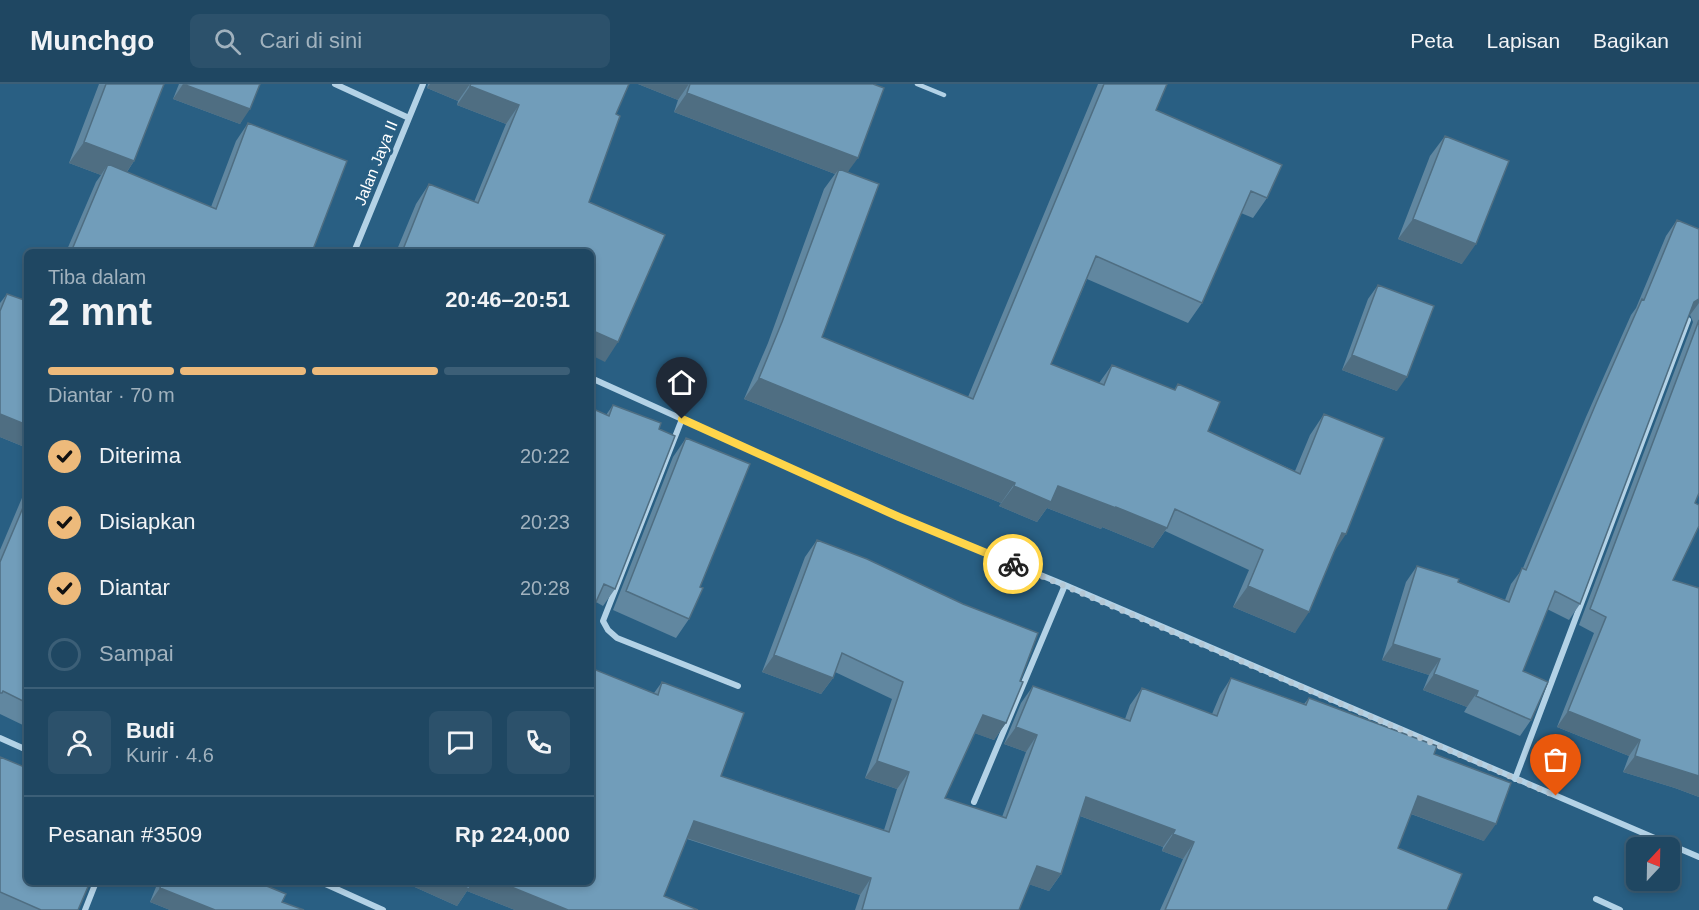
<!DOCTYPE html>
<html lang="id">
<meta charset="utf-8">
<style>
:root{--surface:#1f4762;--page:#2c516b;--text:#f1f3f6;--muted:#a1b2be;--line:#3c5f77;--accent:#edba7b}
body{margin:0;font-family:Helvetica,sans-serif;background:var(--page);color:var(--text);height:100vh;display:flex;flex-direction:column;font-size:22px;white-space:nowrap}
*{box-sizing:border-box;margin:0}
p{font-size:20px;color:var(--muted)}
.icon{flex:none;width:33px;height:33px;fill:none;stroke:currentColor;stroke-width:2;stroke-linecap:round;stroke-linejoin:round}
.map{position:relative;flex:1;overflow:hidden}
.drawer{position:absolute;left:24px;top:165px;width:570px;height:636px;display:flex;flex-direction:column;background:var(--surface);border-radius:9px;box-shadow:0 3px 9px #0003,0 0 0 2px var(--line)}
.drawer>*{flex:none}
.needle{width:39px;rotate:22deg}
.buttons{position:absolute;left:1626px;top:753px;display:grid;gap:12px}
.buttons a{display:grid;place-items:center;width:54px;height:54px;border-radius:9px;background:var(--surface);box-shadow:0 3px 9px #0003,0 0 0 2px var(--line);font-size:30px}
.pin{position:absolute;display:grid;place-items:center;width:51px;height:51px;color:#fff;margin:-62px -26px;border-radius:50% 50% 50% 0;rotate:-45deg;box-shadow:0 0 6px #0007}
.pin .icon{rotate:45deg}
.courier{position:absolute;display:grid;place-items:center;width:60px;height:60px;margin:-30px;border:4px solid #ffd54a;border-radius:50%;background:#fff;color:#222;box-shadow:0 2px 8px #0007}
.summary em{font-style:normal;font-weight:800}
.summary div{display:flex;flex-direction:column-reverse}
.summary{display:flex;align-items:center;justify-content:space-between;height:102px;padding:0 24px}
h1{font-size:39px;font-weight:800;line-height:45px}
.bar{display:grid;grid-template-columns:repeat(4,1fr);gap:9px 6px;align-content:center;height:72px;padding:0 24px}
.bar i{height:8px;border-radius:4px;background:var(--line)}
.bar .on{background:var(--accent)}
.bar p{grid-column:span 4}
.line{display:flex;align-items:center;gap:15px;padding:0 24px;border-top:2px solid var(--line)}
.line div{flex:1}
.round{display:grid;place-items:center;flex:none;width:63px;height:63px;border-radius:9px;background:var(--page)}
ol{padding:0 24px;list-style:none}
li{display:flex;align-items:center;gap:18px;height:66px}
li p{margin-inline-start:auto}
li .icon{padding:6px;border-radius:50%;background:var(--accent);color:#111;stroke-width:4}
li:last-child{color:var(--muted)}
li i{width:33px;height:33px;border:3px solid var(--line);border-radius:50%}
header{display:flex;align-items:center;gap:36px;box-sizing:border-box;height:84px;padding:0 30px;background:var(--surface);border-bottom:2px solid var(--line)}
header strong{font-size:28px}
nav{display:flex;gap:33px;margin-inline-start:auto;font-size:21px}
.search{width:420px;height:54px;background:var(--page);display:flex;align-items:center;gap:15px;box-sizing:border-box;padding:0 21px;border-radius:9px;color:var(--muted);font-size:22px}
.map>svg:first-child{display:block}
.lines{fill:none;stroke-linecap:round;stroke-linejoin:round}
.service{stroke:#b3d2e6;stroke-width:4.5}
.minor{stroke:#b3d2e6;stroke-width:6}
.wall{fill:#6187a0}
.shaded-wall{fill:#4f6e82}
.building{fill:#719dba;stroke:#4f6e82;stroke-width:1.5}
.done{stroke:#b4c7d4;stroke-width:6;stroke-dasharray:0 10.8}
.route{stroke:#ffd54a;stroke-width:8}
.labels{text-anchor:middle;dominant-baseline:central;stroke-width:6;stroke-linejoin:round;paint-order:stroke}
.street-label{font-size:16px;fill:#fff;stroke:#295f83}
</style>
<header>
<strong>Munchgo</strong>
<div class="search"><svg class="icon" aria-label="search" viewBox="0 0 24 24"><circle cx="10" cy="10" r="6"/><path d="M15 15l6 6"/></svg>Cari di sini</div>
<nav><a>Peta</a><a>Lapisan</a><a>Bagikan</a></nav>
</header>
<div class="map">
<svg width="1699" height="826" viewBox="0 0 1699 826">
<rect width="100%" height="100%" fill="#295f83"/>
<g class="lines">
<path class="service" d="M917,0L944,11"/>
<path class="minor" d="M335,0L409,34
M354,168L423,0
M591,294L899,433L1065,501L1699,773
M682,335L603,537L608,546L617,554L738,602
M0,654L27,666
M1515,695L1688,236
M974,718L1065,501
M321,798L383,826
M1596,815L1620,826
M85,826L96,798"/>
</g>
<path class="wall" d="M99,0H164L134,77L127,88L211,123L236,57L248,39L312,168H66L96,98L101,91L69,79Z
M179,0H260L240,40L173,15Z
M428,0H629L616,30L589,118L605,278L591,168H396L416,120L429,100L474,118L506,40L457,21L458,17L427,4Z
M638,0H873L848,88L822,253L968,313L1098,0H1167L1156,26L1267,114L1253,134L1241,129L1202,219L1188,239L1087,195L1051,280L1099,299L1112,281L1174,306L1178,300L1208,347L1295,387L1310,351L1324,330L1335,466L1295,549L1233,523L1249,486L1165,447L1153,464L1102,443L1101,445L1047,424L1037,438L999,422L1001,419L744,315L768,259L824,105L835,90L674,28L678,16Z
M1445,52L1462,180L1398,155L1430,72Z
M1677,136L1699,145V409L1695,419L1673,496L1699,504V713L1675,704L1623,688L1629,672L1557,643L1594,549L1579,541L1693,238L1690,231H1689L1580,520L1569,536L1547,525L1523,587L1531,636L1520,652L1464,628L1467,623L1423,606L1429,591L1382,576L1406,498L1417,482L1505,516L1511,500L1523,484L1586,333L1631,231L1636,224L1666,152Z
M1378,201L1397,307L1342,286L1368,215Z
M7,210L27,217V364L0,353V219Z
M613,321L659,345L615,505L603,522L596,518L606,331Z
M686,354L700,503L689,535L676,554L613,526L673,373Z
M27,402V643L0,630V466Z
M817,456L1020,597L1006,639L994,656L975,649L945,714L1002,733L1026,668L1004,660L1021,619L1033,602L1125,635L1130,621L1142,604L1212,630L1220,611L1231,594L1304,620L1309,614L1434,670L1484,757L1411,730L1398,764L1447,826H1160L1183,775L1162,767L1163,763L1080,732L1061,790L1049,807L1029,800L1019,826H855L860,811L687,755L664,812L698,826H515L467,807L457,822L408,800L409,798H591L654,609L662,598L721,692L884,746L897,705L865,694L892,615L835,588L833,594L821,610L762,588L805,473Z
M0,673L78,826H0Z
M158,798H257L282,818L304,826H170L150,818Z"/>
<path class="shaded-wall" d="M183,0L250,25L240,40L173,15Z
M430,0H470L458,17L427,4Z
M638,0H689L678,16Z
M470,2L519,21L506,40L457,21Z
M687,9L858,74L844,93L839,85L835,90L674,28Z
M84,58L134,77L120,98L108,80L101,91L69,79Z
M1413,135L1476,160L1462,180L1398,155Z
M497,164L507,168H495Z
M1698,215H1699V219L1690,231H1687L1694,218Z
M591,246L618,258L605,278L591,271Z
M1352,271L1407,293L1397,307L1342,286Z
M759,294L1015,399L1001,419L744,315Z
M0,330L27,341V364L0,353Z
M1014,402H1058L1116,423L1167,444L1153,464L1102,443L1101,445L1047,424L1037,438L999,422Z
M1342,449L1346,450L1332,471Z
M1248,502L1309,528L1295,549L1233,523Z
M1393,560L1440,575L1429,591L1382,576Z
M774,571L833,594L821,610L762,588Z
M1434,590L1478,607L1467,623L1423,606Z
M1568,627L1640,656L1629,672L1557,643Z
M983,631L1006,639L994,656L971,648Z
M1016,643L1037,651L1026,668L1004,660Z
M1635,672L1699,692V713L1675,704L1623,688Z
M877,677L909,688L897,705L865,694Z
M1418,712L1496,740L1484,757L1406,728Z
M1086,713L1175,746L1163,763L1075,730Z
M694,737L871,794L860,811L683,753Z
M1173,750L1194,758L1183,775L1162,767Z
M1037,782L1061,790L1049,807L1025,799Z
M410,798H499L568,826H515L467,807L457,822L408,800Z
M160,804L215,826H170L150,818Z"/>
<path class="building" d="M106,0H164L134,77L84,58Z
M183,0H260L250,25Z
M471,0H629L616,30L620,32L589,118L665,151L618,258L591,246V168H507L497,164L496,168H402L429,100L478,119L519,21L470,2Z
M690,0H873L884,4L858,74L687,9Z
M1104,0H1167L1156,26L1282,81L1267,114L1251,107L1202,219L1096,172L1051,280L1104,301L1112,281L1175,306L1178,300L1220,318L1208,347L1300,390L1324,330L1384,354L1346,450L1342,449L1309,528L1248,502L1263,466L1175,425L1167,444L1116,423V424L1058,402L1051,418L1014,402L1015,399L759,294L782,238L839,85L879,100L822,253L973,315Z
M248,39L347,77L312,168H71L108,80L216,125Z
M1445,52L1509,77L1476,160L1413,135Z
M1677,136L1699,145V215L1694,218L1580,520L1555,507L1523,587L1548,598L1531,636L1476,612L1478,607L1434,590L1440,575L1393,560L1417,482L1459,495L1458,498L1509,518L1522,484L1526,486L1597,317L1642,215L1644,216Z
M1378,201L1434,222L1407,293L1352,271Z
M7,210L27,217V341L0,330V227Z
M1699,236V409L1695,419L1699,421V442L1673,496L1699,504V692L1635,672L1640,656L1568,627L1606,533L1590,525Z
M613,321L661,339L659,345L675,352L615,505L604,500L591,529V324L609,332Z
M686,354L750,380L700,503L703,504L689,535L626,507Z
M27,414V619L3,607L2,609H0V478Z
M817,456L867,475L963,520L1038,549L1020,597L1023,598L1006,639L983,631L945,714L1006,734L1037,651L1016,643L1033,602L1130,637L1142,604L1217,632L1231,594L1306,621L1309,614L1437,662L1434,670L1511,699L1496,740L1418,712L1398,764L1462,790L1447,826H1165L1194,758L1173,750L1175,746L1086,713L1061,790L1037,782L1019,826H862L871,794L694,737L664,812L698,826H568L499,798H591V584L658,611L662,598L744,629L721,692L889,748L909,688L877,677L903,598L842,569L833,594L774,571Z
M0,673L27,684V798H90L78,826H41L0,808Z
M162,798H257L286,810L282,818L304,826H215L160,804Z
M453,798H472L469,805Z"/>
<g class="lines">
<path class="done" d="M1013,480L1556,712"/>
<path class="route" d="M682,335L899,433L1013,480"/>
</g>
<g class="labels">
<g class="street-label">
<text transform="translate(376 79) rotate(-68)">Jalan Jaya II</text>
</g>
</g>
</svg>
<div class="buttons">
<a><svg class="needle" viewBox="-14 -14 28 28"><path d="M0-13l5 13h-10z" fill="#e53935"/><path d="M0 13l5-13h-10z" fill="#a1b2be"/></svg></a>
</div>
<div class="pin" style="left:1556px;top:712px;background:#ea580c"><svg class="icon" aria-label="bag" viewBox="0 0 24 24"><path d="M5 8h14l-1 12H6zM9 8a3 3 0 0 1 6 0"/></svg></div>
<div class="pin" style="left:682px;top:335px;background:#1f2937"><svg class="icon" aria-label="home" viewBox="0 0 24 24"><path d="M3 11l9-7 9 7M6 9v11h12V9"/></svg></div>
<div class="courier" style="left:1013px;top:480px"><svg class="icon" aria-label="bike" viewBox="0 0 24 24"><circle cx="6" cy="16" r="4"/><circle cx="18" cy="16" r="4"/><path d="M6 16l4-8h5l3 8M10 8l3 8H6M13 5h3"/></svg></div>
<section class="drawer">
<div class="summary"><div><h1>2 mnt</h1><p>Tiba dalam</p></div><em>20:46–20:51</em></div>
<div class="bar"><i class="on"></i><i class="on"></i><i class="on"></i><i></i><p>Diantar · 70 m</p></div>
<ol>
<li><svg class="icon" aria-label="check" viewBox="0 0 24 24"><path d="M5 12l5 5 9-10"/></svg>Diterima<p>20:22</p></li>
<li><svg class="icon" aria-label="check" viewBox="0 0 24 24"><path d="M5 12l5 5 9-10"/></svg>Disiapkan<p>20:23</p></li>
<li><svg class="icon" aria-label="check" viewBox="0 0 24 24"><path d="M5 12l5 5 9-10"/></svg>Diantar<p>20:28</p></li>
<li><i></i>Sampai</li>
</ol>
<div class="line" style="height:108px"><a class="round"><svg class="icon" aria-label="person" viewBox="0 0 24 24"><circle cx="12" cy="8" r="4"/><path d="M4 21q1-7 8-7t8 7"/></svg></a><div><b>Budi</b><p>Kurir · 4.6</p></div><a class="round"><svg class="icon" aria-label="chat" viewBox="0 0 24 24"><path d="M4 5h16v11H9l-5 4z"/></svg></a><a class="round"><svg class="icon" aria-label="phone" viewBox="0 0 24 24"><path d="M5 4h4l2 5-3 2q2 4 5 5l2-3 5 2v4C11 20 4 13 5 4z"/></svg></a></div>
<div class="line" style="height:78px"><div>Pesanan #3509</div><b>Rp 224,000</b></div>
</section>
</div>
